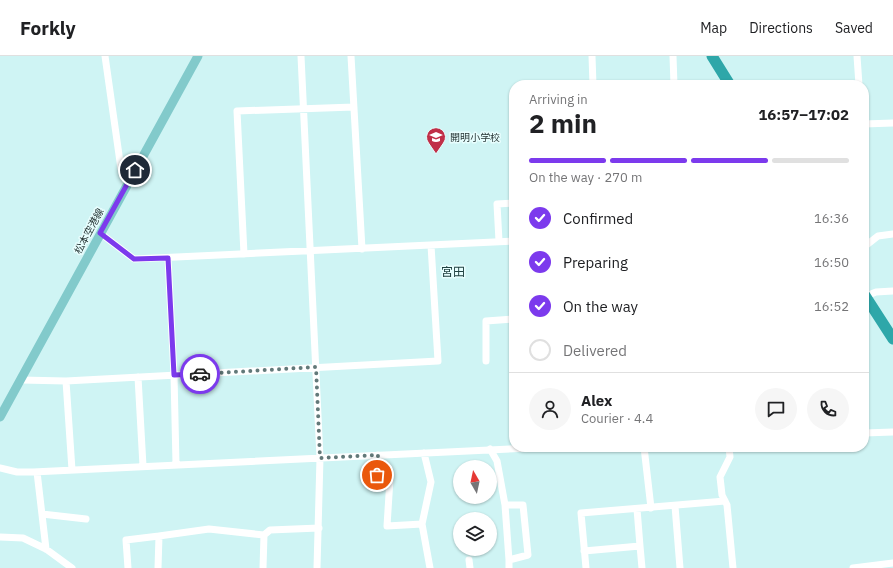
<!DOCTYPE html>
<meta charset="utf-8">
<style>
:root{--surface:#fff;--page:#f6f6f6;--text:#202124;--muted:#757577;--line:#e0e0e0;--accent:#7c3aed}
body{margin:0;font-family:"IBM Plex Sans","Noto Sans JP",sans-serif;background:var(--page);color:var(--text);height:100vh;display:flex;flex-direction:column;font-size:15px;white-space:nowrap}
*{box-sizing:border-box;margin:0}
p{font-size:13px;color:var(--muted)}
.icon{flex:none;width:22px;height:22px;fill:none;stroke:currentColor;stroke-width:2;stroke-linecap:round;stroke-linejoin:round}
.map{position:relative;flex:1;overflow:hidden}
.sheet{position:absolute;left:509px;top:24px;width:360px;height:372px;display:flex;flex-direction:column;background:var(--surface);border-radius:16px;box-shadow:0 1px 3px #0004}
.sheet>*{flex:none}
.needle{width:26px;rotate:351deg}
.controls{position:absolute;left:453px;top:404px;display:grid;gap:8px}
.controls a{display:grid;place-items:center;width:44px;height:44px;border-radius:50%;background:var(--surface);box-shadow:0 1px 3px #0004;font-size:20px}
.pin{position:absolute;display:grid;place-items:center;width:34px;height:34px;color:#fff;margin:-17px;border:2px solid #fff;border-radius:50%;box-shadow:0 1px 4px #0007}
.courier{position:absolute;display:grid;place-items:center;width:40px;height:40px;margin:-20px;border:3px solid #7c3aed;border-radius:50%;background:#fff;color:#222;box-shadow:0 1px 5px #0007}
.summary em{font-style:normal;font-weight:700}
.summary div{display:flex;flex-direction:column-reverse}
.summary{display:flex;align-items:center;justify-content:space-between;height:68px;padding:0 20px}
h1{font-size:26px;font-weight:700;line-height:30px}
.bar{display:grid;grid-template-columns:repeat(4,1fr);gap:6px 4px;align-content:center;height:48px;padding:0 20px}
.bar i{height:5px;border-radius:3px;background:var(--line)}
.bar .selected{background:var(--accent)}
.bar p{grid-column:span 4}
.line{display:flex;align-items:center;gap:10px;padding:0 20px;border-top:1px solid var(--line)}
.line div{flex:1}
.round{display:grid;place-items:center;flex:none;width:42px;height:42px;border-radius:21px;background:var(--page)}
ol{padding:0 20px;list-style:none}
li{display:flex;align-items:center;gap:12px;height:44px}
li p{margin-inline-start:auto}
li .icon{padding:4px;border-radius:50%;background:var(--accent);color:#fff;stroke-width:4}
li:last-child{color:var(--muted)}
li i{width:22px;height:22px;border:2px solid var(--line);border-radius:50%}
header{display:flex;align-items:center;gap:24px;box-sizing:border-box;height:56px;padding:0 20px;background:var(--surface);border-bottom:1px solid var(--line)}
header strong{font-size:19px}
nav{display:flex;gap:22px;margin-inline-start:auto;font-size:14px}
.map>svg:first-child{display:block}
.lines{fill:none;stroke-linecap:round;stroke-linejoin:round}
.minor{stroke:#fff;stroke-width:7}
.major{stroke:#82cacb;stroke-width:9}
.highway{stroke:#2ea7a9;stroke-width:11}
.done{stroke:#627979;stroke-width:4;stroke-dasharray:0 7.2}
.route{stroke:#7c3aed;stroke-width:5}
.labels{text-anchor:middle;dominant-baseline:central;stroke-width:3;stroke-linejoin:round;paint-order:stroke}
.poi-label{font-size:10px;fill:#283737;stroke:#e8fefe;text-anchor:start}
.street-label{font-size:10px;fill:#283737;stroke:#e8fefe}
.quarter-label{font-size:12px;fill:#204141;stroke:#e8fefe}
</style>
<header>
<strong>Forkly</strong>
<nav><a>Map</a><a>Directions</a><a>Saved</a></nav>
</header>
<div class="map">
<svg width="893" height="512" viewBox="0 0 893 512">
<rect width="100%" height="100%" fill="#cff4f4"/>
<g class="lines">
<path class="minor" d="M105,0L121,113L128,126
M301,0L320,402L317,512
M351,0L362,193
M592,0L593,29
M673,0L674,29
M857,0L859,29
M864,68L893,67
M100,177L134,203L514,185
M499,185L497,148L514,147
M864,191L878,180L893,178
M244,198L237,55L354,51
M168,202L174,319L176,408
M866,240L876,236L893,235
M486,305V265L514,263
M138,321L143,410
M21,324L66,325L438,305L431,189
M66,325L72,414
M864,377L893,376
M644,391L651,452
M729,391L730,401L720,421L722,439L727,449L733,512
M490,393L497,405L505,449H523L528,499L509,504V512
M424,397L431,426L422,468L430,512
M378,399L377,419L390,423L387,470L422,468
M0,412L17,416H33L550,391
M37,416L46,493
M505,449L509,504
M675,450L680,512
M637,453L640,490
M42,458L86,463
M0,481L23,482L46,493L72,512
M584,495L640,490L642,512
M469,504L470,512
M128,512L126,484L159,480
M158,512L159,480L209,473L264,479L270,474L319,472
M263,512L264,479
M586,512L581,457L725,445
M853,512L893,507"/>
<path class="major" d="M0,361L198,0"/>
<path class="highway" d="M712,0L730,29
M864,238L893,283"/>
</g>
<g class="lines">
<path class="done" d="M200,318L316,311L320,402L378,399L377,419"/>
<path class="route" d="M135,114L100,177L134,203L168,202L174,319L200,318"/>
</g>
<defs>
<symbol id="school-pin" viewBox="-11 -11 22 30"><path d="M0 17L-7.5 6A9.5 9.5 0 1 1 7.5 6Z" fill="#c02f48" stroke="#e8fefe"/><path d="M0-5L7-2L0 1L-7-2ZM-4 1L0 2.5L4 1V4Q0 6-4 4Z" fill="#fff"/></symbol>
</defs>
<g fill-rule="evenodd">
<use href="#school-pin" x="425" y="70" width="22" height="30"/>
</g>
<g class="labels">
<g class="poi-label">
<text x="450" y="81">開明小学校</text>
</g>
<g class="street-label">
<text transform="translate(89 175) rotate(-62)">松本空港線</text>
</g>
<g class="quarter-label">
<text x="453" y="215">宮田</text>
</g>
</g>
</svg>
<div class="controls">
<a><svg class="needle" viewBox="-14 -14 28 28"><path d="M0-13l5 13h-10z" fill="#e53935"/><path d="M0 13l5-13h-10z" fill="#757577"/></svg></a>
<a><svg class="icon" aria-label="layers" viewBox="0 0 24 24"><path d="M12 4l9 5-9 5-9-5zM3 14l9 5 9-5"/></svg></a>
</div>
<div class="pin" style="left:377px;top:419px;background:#ea580c"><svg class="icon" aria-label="bag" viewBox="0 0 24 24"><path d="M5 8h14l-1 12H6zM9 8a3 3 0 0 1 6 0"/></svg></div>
<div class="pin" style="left:135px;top:114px;background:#1f2937"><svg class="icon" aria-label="home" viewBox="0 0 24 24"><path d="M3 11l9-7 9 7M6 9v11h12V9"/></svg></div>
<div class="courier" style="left:200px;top:318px"><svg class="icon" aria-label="car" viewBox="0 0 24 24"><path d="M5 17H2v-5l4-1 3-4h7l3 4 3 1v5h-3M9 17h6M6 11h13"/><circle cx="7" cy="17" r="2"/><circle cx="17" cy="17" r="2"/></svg></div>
<section class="sheet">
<div class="summary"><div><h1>2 min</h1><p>Arriving in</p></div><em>16:57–17:02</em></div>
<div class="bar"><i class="selected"></i><i class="selected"></i><i class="selected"></i><i></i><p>On the way · 270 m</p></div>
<ol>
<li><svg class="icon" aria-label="check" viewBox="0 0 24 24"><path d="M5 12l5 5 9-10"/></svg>Confirmed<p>16:36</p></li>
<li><svg class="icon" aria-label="check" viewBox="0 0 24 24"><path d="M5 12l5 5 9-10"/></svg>Preparing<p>16:50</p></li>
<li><svg class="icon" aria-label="check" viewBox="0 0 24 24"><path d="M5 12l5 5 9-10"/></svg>On the way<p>16:52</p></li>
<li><i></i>Delivered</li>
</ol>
<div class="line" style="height:72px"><a class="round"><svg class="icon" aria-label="person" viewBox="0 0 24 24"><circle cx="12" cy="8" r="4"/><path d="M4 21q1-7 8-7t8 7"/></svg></a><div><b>Alex</b><p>Courier · 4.4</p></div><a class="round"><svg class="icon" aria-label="chat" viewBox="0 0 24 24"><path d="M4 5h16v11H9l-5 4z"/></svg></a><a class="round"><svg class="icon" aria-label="phone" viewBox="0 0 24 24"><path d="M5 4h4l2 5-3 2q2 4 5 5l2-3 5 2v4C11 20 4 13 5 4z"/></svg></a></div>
</section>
</div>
